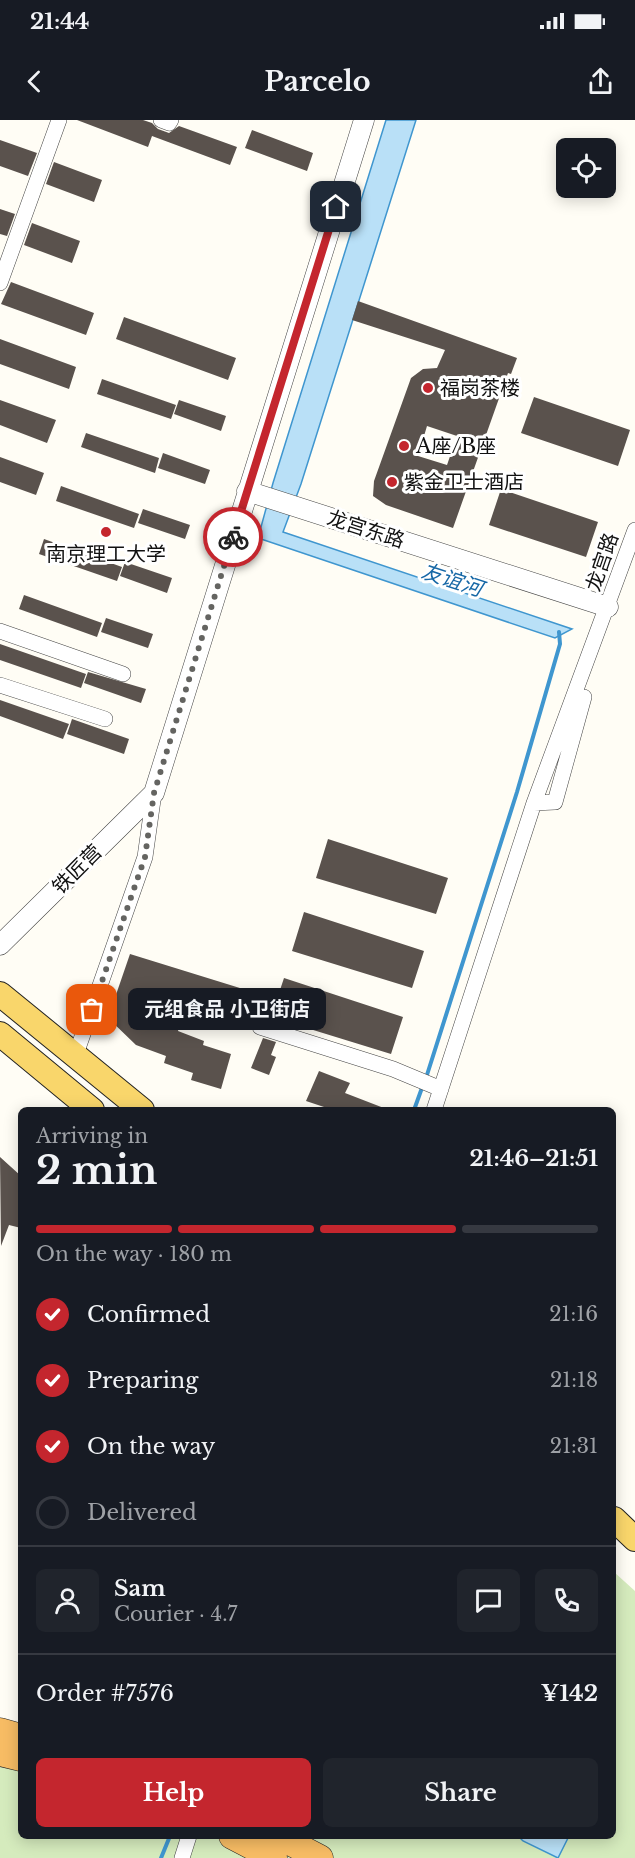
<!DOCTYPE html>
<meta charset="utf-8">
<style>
:root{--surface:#171b24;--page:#20242c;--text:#f1f3f6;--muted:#9ea1a6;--line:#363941;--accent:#c4262e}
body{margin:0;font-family:"Libre Baskerville","Noto Sans SC",serif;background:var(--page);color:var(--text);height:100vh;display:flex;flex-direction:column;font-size:22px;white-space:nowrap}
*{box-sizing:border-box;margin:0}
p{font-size:20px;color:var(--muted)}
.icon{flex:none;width:33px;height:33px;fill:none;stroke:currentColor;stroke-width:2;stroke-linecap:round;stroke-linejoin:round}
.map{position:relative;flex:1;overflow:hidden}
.drawer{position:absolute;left:18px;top:987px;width:598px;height:732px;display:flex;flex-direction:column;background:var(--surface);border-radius:9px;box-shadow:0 3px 15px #0003}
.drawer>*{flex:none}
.buttons{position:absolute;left:556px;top:18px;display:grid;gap:12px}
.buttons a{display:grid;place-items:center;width:60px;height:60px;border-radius:9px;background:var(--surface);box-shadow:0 3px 15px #0003;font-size:30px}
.pin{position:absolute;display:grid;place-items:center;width:51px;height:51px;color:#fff;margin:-26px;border-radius:12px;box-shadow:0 3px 9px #0006}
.courier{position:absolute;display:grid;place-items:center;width:60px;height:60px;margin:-30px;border:4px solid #c4262e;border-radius:50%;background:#fff;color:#222;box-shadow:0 2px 8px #0007}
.bubble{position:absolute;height:42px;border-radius:9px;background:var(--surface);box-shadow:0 3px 15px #0003;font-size:20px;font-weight:700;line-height:42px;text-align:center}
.overview em{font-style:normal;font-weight:700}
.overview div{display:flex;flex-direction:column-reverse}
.overview{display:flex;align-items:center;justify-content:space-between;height:102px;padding:0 18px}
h1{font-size:39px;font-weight:700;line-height:45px}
.bar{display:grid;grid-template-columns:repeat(4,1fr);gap:9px 6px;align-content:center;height:72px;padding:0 18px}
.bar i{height:8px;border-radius:4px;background:var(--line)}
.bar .active{background:var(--accent)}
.bar p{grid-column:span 4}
.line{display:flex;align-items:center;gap:15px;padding:0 18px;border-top:2px solid var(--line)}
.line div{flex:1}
.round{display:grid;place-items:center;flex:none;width:63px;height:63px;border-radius:9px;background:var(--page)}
ol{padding:0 18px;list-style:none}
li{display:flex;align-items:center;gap:18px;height:66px}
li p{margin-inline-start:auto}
li .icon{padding:6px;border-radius:50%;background:var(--accent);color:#fff;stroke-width:4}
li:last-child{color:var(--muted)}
li i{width:33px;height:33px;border:3px solid var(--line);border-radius:50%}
.action{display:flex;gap:12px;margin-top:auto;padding:12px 18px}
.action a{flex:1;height:69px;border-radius:9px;background:var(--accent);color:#fff;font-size:24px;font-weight:700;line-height:69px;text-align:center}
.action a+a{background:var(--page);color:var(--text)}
.status{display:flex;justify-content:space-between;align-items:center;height:42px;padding:0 30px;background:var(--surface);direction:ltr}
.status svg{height:16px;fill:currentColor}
header{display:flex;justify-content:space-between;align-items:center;height:78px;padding:0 18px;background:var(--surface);font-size:27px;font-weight:700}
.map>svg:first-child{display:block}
.green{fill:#d5ebbd}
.water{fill:#b9e0f7;stroke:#3f96cf;stroke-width:1.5}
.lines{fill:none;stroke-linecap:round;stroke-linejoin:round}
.stream{stroke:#3f96cf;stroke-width:4}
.building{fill:#5a524d;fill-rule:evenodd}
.minor-casing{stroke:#444;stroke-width:16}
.tertiary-casing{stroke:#444;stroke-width:21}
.primary-casing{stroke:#222;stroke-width:26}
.trunk-casing{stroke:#222;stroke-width:27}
.minor{stroke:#fff;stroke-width:15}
.tertiary{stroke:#fff;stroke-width:20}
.primary{stroke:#f9d66b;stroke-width:24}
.trunk{stroke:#f7bc64;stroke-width:26}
.done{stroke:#646461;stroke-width:6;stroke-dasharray:0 10.8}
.route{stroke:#c4262e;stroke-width:8}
.poi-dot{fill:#c4262e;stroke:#fff;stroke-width:2}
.labels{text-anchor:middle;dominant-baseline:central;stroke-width:6;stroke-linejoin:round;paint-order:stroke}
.poi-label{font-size:20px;fill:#111;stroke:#fff;text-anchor:start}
.street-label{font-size:20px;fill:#111;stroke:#fff}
.water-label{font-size:21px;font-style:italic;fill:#1768a6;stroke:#fff}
</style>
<div class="status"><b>21:44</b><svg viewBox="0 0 49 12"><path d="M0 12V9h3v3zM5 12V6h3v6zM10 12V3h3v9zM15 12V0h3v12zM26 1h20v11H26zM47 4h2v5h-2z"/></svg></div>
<header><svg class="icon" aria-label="back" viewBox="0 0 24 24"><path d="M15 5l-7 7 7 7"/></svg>Parcelo<svg class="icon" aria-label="share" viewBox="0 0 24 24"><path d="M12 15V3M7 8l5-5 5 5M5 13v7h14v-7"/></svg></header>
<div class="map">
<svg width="635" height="1738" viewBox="0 0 635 1738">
<rect width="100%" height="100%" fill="#fffdf5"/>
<path class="green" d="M614,1452L635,1471V1738H0V1636L21,1640V1716H614Z"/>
<path class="water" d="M386,0H416L301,364L283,412L572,509L555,518L258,418L273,363Z
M518,1716H569L558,1738L523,1721Z"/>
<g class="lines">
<path class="stream" d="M426,958L517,672L560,524L559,512
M414,990L423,965
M161,1738L170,1716"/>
</g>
<path class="building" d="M77,0H143L152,3L158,9L169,13L179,6L237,27L230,45L152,16L148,27Z
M252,10L313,33L307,51L245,28Z
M0,20L37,33L28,56L0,46Z
M54,42L102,60L94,82L46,64Z
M0,89L15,94L7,116L0,114Z
M32,103L80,121L72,143L24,125Z
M11,162L94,193L86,215L1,184Z
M358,181L517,238L511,254L508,253L453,408L386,385L373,376L374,361L411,258L423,249L437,248L445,230L352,200ZM427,306L457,316L447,345L418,336Z
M124,197L236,238L228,260L116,219Z
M0,219L76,247L69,269L0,244Z
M102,259L176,285L171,299L97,274Z
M534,277L630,310L618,346L521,313Z
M0,280L56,300L47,323L0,305Z
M179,280L226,296L221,311L174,294Z
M86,313L159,338L155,353L81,327Z
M163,333L210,350L205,364L158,348Z
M0,337L44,353L36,375L0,362Z
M61,366L139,394L134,408L56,381Z
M501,369L598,402L586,437L489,405Z
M143,389L190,405L185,419L138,403Z
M44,419L122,447L117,461L39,434Z
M125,442L172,458L167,473L120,456Z
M24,475L102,503L97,517L19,489Z
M106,498L153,514L148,528L101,512Z
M0,524L86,554L81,568L0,540Z
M88,552L146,569L141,583L84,563Z
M0,580L69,604L63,619L0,596Z
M72,599L129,619L124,634L67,614Z
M328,719L448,758L436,794L316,758Z
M304,792L424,831L412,868L292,831Z
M130,834L256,873L248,902L151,873L144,893L179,907L178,911L204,921L203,925L231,934L221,969L191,960L193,953L164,943L166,936L136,925L108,898Z
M284,858L403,897L391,934L271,897Z
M263,918L276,922L271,935L276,937L269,955L251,948Z
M319,951L350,963L345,973L389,990H333L306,981Z
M0,1037L21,1056V1108L9,1105L1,1126Z"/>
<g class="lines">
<defs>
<path id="minor" d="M161,0L169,3L171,0
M0,163L59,0
M0,511L123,554
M0,565L105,599
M534,683L555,682L584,577
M260,907L393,949L441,969
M76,934L145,737L154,673
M434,990L534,683L635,410
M182,1738L189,1716"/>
<path id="tertiary" d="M247,371L608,487
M0,825L154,673L364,0"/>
<path id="primary" d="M0,874L142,990
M0,914L92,990
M614,1399L635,1419"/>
<path id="trunk" d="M0,1611L21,1617
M0,1633L21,1638
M232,1716L274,1738
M278,1716L320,1738"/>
</defs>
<use href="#minor" class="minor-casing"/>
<use href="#tertiary" class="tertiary-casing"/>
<use href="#primary" class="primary-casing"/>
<use href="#trunk" class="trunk-casing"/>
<use href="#minor" class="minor"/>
<use href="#tertiary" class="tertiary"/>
<use href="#primary" class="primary"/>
<use href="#trunk" class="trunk"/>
</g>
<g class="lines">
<path class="done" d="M92,890L145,737L154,673L233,417"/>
<path class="route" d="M233,417L336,87"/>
</g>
<g class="poi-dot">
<circle cx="428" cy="268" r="6"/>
<circle cx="404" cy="326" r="6"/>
<circle cx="392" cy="362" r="6"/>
<circle cx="106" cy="412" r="6"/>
</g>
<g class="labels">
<g class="poi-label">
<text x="440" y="268">福岗茶楼</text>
<text x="416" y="326">A座/B座</text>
<text x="404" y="362">紫金卫士酒店</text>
<text x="106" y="434" text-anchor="middle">南京理工大学</text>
</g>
<g class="street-label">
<text transform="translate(366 409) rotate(18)">龙宫东路</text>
<text transform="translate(602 442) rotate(-71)">龙宫路</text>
<text transform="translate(77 749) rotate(-45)">铁匠营</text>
</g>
<g class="water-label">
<text transform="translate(452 460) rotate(18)">友谊河</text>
</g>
</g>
</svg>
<div class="buttons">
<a><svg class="icon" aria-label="locate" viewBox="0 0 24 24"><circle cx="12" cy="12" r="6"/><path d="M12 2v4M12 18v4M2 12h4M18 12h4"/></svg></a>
</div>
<div class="pin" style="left:92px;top:890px;background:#ea580c"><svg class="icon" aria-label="bag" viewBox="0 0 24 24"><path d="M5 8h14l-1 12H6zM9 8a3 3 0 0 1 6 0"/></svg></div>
<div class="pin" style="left:336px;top:87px;background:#1f2937"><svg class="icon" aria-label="home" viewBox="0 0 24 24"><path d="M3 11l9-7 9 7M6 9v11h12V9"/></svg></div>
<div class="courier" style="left:233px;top:417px"><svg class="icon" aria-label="bike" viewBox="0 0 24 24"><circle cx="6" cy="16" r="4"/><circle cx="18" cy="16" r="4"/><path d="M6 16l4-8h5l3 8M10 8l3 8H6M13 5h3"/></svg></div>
<div class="bubble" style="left:128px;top:868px;width:198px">元组食品 小卫街店</div>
<section class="drawer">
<div class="overview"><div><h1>2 min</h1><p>Arriving in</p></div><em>21:46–21:51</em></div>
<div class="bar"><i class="active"></i><i class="active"></i><i class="active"></i><i></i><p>On the way · 180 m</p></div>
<ol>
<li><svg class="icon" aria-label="check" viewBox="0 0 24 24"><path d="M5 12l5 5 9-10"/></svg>Confirmed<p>21:16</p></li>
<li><svg class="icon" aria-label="check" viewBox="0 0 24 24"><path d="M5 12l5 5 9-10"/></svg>Preparing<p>21:18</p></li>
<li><svg class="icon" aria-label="check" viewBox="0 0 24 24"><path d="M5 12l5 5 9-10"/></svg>On the way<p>21:31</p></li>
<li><i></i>Delivered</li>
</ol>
<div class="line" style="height:108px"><a class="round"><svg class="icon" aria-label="person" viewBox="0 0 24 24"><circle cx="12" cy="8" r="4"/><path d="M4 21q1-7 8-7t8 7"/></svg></a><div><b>Sam</b><p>Courier · 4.7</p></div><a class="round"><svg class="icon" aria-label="chat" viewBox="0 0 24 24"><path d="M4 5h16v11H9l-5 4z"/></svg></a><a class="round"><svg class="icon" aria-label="phone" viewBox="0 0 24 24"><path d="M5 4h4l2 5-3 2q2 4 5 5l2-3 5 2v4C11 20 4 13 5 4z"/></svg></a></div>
<div class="line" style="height:78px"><div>Order #7576</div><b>¥142</b></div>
<div class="action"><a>Help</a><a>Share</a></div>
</section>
</div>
